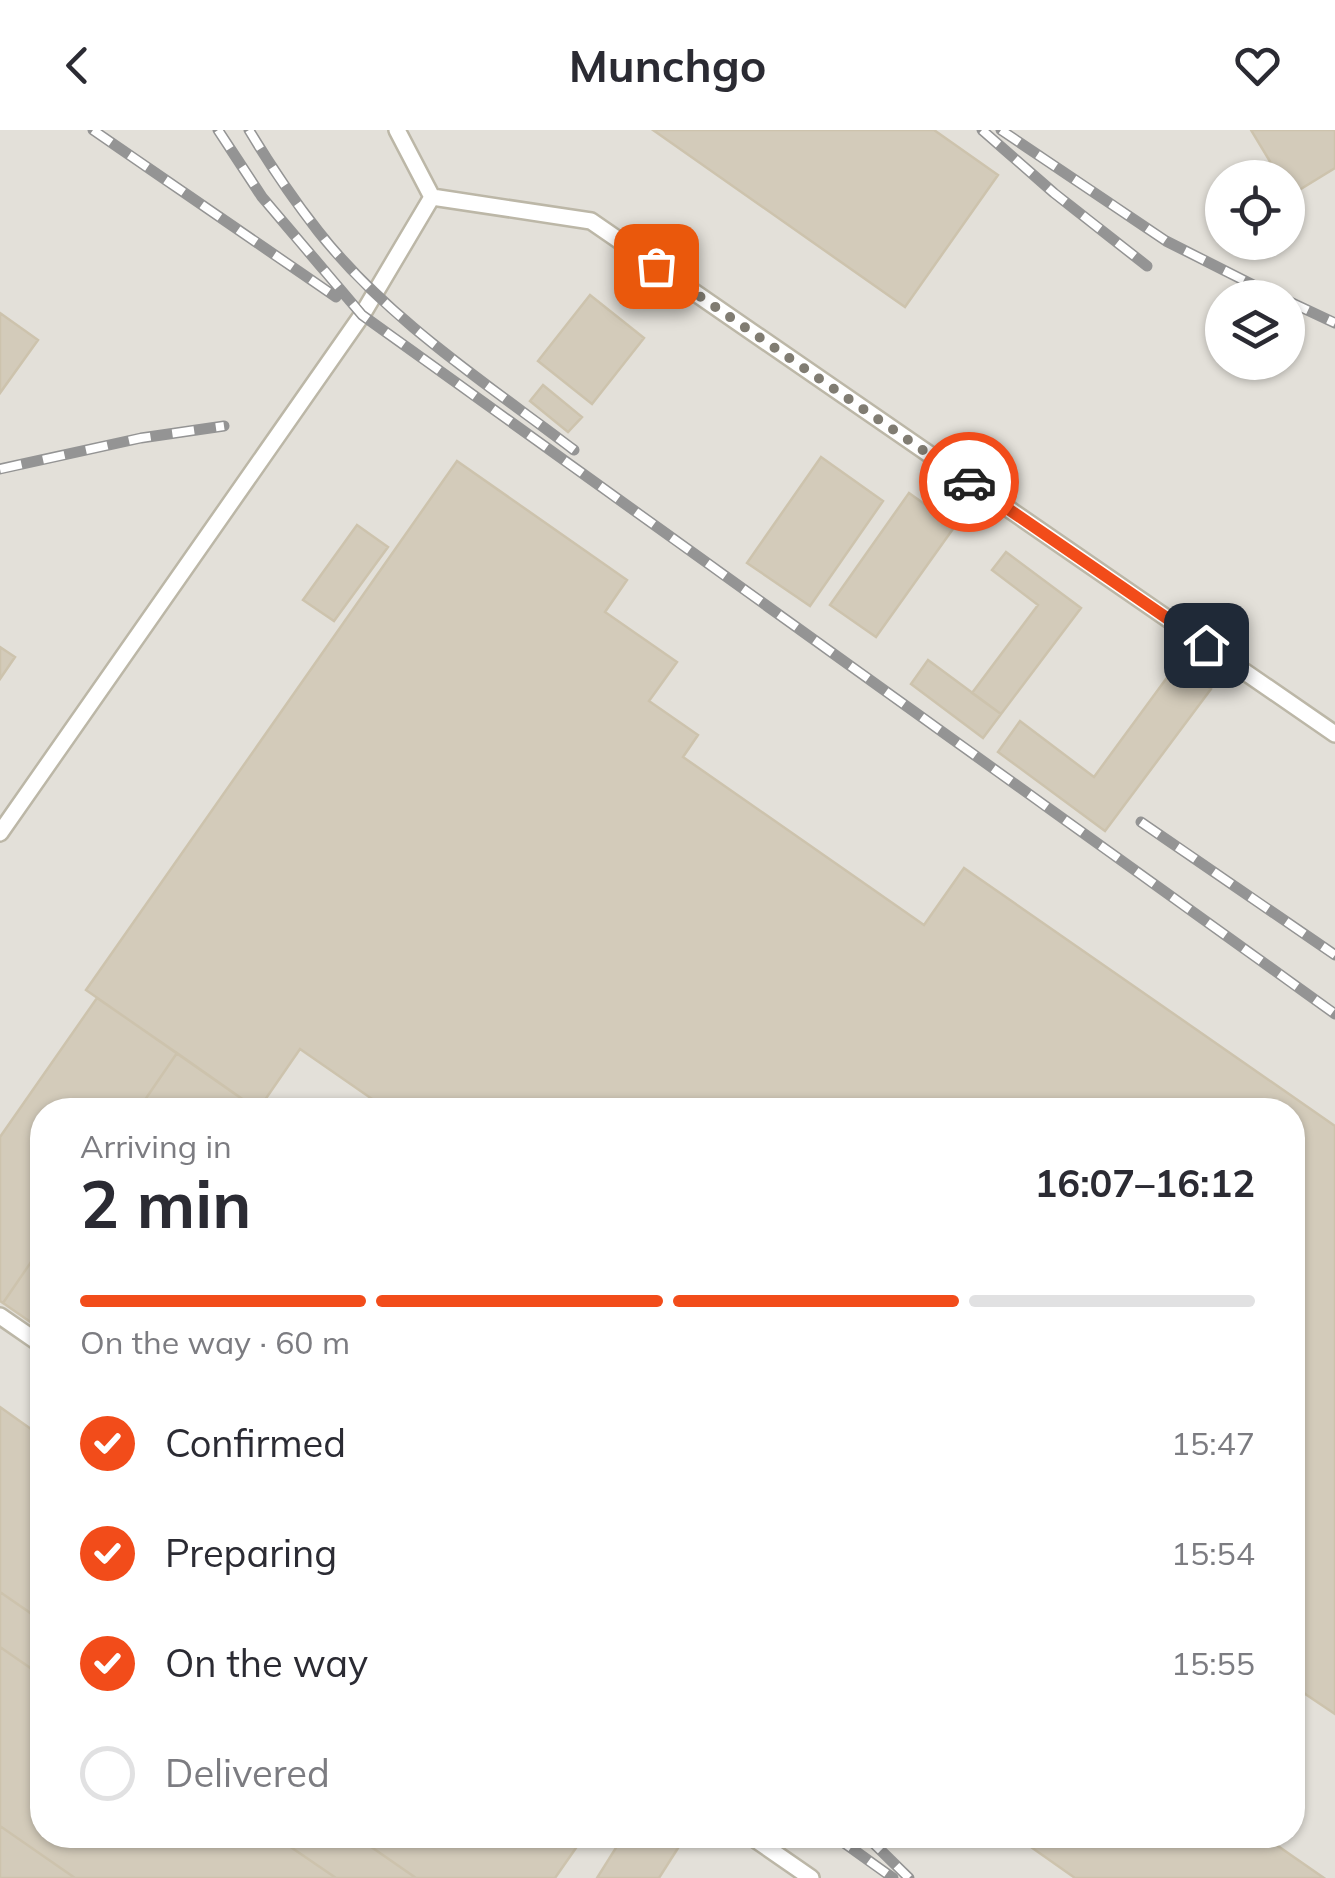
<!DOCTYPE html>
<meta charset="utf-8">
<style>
:root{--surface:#fff;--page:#f7f7f7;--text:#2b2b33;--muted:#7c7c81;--line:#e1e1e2;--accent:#f24c1a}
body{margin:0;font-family:Mulish,sans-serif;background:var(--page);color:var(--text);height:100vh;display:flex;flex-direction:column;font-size:38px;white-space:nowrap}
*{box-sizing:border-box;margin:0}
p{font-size:32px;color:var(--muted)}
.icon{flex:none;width:55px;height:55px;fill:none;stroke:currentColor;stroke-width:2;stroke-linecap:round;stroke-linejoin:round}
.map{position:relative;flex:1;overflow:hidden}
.panel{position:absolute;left:30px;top:968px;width:1275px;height:750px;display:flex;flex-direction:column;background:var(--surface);border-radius:40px;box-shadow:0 2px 8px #0004}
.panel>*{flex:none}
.controls{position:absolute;left:1205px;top:30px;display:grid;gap:20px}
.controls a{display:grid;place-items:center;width:100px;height:100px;border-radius:50%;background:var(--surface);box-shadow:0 2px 8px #0004;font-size:50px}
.pin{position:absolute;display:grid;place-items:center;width:85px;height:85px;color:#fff;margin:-42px;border-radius:20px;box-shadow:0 5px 15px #0006}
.courier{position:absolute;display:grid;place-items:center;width:100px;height:100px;margin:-50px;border:8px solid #f24c1a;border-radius:50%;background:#fff;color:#222;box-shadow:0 2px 12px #0007}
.headline em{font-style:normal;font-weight:700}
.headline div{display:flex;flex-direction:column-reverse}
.headline{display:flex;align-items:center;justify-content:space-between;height:170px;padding:0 50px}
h1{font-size:65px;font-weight:700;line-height:75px}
.bar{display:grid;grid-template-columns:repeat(4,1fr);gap:15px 10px;align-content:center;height:120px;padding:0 50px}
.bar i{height:12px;border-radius:8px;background:var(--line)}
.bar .on{background:var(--accent)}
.bar p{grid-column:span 4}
ol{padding:0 50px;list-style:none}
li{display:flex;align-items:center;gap:30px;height:110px}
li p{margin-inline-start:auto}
li .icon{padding:10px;border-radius:50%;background:var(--accent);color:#fff;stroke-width:4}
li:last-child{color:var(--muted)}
li i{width:55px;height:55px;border:5px solid var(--line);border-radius:50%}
header{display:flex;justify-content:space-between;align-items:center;height:130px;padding:0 50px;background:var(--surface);font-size:45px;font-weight:700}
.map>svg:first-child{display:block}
.industrial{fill:#e3e0d9;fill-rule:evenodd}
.building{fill:#d3cbba;stroke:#cdc3ad;stroke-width:2.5}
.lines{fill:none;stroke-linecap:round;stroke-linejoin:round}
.lane-casing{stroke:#bcb7a7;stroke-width:20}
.lane{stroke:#fff;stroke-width:15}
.rail-casing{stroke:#949494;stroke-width:11}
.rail{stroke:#fff;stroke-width:8;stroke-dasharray:22;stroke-linecap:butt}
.done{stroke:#807c72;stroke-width:10;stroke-dasharray:0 18}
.route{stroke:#f24c1a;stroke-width:12}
</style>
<header><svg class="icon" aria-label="back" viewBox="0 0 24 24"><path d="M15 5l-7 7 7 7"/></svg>Munchgo<svg class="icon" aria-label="heart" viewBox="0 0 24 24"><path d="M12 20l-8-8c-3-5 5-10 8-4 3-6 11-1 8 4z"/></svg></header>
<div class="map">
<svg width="1335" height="1748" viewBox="0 0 1335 1748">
<rect width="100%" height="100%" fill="#f1eee4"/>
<path class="industrial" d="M0,0H1335V1748H0ZM1222,48H1288V112H1222ZM1222,168H1288V232H1222ZM42,980H1292V1705H42Z"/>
<path class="building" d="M653,0H934L998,45L905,177Z
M1251,0H1335V38L1291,65L1288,48H1280Z
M590,165L644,208L592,274L538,231Z
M0,183L38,210L0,263Z
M543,255L582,287L568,302L530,271Z
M821,327L883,371L810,476L747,433Z
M457,331L627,450L605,482L677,532L649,571L698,605L683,627L924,795L964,738L1335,996V1584L1292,1555V980H388L300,919L258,980L86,860Z
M909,363L955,396L876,507L830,475Z
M357,395L388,417L334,491L303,470Z
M1006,422L1081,478L1001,584L972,563L1038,475L992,440Z
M0,517L15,527L0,549Z
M928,530L1001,584L983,608L911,554Z
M1177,534L1211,559L1105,701L998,622L1020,591L1094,647Z
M97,868L177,923L138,980H42V1116L3,1173L0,1171V1007Z
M177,923L258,980H138Z
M42,1116V1200L3,1173Z
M0,1277L42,1307V1491L0,1462Z
M0,1462L42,1491V1546L0,1517Z
M0,1517L42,1546V1705H273L336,1748H75L0,1696Z
M0,1696L75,1748H0Z
M273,1705H354L416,1748H336Z
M354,1705H585L555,1748H416Z
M624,1705H658L678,1718L659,1748H597Z
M1014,1705H1262L1324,1748H1075Z"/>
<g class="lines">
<defs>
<path id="lane" d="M432,67L591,91L1335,604
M0,703L362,185L432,67L397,0
M0,1186L42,1215
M749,1705L811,1748"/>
</defs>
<use href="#lane" class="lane-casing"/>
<use href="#lane" class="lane"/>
<defs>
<path id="rail" d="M93,0L336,167
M218,0L262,67L362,185L1335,884
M249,0C270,35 293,69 318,101C387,189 486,253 574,320
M982,0L1054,63L1147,136
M1001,0L1166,111L1279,168
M1288,171L1335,193
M0,339L141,308L224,296
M1141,692L1335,825
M833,1705L893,1748
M865,1705L909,1748"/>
</defs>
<use href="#rail" class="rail-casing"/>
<use href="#rail" class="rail"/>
</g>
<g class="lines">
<path class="done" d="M656,136L969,352"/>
<path class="route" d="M969,352L1206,515"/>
</g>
</svg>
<div class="controls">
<a><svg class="icon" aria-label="locate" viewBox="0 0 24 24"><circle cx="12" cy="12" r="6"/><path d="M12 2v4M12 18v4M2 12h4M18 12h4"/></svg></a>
<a><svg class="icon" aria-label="layers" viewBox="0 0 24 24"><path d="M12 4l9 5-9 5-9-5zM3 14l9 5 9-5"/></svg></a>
</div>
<div class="pin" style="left:656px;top:136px;background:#ea580c"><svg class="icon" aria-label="bag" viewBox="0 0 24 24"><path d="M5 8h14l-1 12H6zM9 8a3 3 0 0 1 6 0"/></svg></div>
<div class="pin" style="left:1206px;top:515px;background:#1f2937"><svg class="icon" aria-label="home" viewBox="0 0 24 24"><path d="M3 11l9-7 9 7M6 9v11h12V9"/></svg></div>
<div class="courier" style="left:969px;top:352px"><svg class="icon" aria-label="car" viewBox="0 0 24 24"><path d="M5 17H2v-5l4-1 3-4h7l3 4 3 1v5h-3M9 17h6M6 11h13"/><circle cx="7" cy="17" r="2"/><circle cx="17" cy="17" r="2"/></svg></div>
<section class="panel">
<div class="headline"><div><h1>2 min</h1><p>Arriving in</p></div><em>16:07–16:12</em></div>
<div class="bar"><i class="on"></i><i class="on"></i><i class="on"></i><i></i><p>On the way · 60 m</p></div>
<ol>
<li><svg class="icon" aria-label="check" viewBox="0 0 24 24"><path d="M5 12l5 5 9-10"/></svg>Confirmed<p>15:47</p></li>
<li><svg class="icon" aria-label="check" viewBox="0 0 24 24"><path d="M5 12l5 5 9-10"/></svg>Preparing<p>15:54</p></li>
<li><svg class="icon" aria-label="check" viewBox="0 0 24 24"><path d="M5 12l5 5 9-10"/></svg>On the way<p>15:55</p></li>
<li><i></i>Delivered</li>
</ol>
</section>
</div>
